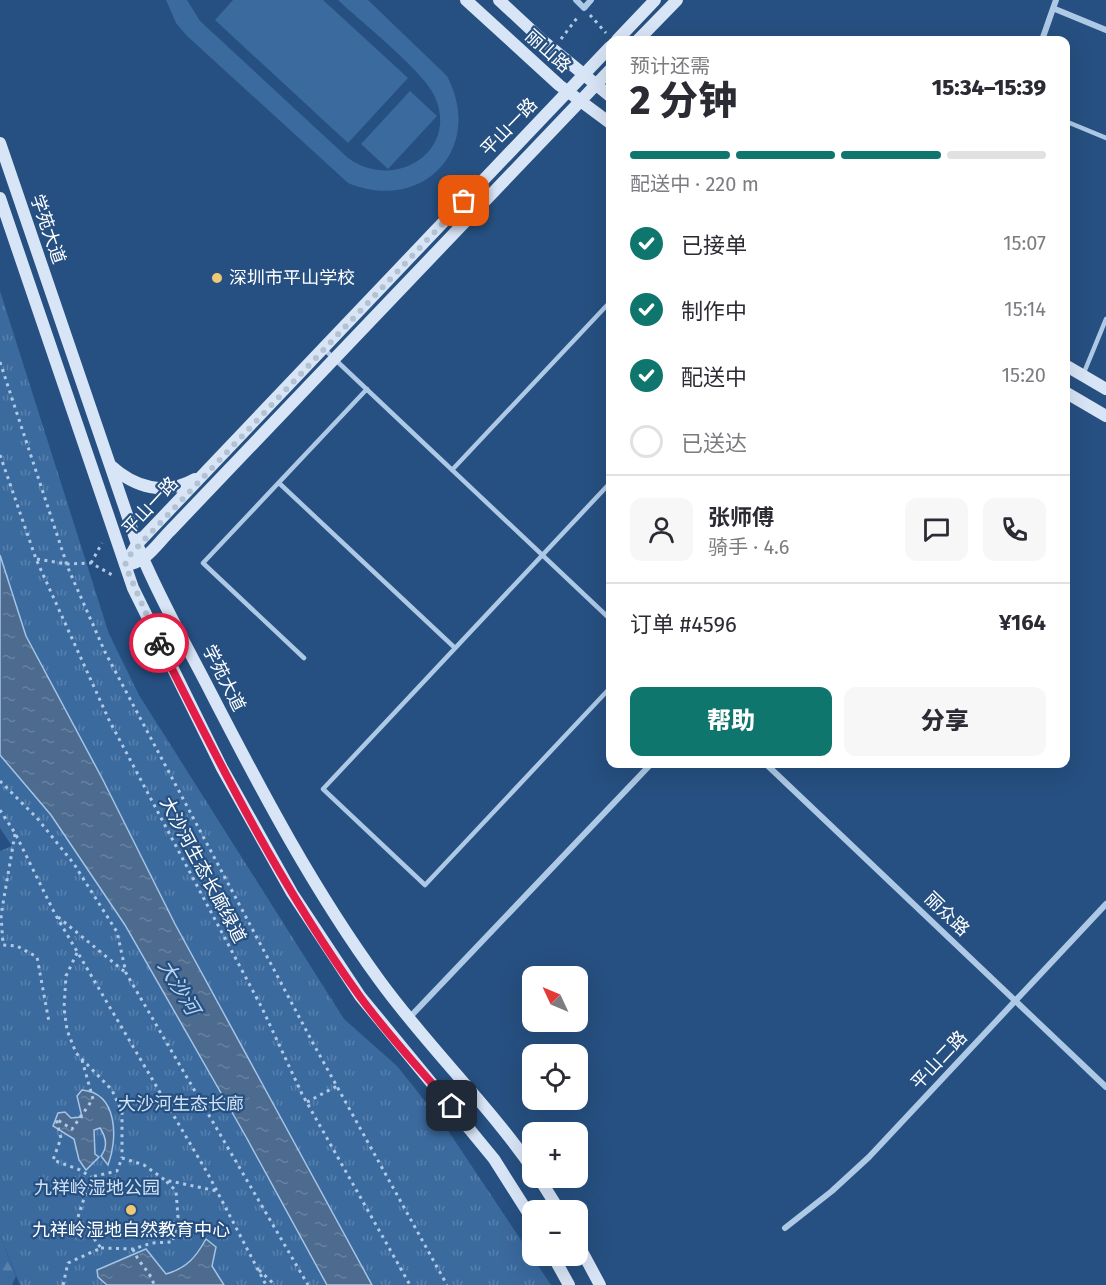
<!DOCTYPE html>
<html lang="zh">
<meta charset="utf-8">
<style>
:root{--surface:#fff;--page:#f7f7f7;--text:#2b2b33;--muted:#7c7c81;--line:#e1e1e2;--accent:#0f766e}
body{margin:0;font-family:"Fira Sans","Noto Sans SC",sans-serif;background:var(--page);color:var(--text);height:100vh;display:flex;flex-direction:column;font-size:22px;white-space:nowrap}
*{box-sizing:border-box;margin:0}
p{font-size:20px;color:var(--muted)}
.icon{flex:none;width:33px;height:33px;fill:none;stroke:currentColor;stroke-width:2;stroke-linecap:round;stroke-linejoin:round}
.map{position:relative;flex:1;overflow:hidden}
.panel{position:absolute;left:606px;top:36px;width:464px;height:732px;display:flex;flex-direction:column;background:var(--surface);border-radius:12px;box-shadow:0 6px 24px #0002}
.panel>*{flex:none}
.needle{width:39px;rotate:314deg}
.tools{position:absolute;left:522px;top:966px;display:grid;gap:12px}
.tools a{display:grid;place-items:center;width:66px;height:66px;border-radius:12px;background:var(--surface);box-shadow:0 6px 24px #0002;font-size:30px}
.pin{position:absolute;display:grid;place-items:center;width:51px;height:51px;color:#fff;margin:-26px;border-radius:12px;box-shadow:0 3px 9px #0006}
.courier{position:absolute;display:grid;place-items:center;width:60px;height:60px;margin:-30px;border:4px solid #e11d48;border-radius:50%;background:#fff;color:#222;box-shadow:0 2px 8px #0007}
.overview em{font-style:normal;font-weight:800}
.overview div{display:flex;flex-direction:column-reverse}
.overview{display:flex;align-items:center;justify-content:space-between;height:102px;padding:0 24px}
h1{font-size:39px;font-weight:800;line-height:45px}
.bar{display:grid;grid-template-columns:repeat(4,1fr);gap:9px 6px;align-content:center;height:72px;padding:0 24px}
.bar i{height:8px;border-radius:4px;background:var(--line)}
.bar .active{background:var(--accent)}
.bar p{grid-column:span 4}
.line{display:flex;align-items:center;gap:15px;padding:0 24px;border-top:2px solid var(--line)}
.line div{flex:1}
.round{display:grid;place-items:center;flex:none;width:63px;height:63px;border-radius:12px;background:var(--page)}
ol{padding:0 24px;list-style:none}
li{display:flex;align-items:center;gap:18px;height:66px}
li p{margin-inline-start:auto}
li .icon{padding:6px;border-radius:50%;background:var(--accent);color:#fff;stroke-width:4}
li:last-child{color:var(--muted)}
li i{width:33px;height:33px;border:3px solid var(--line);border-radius:50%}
.button{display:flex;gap:12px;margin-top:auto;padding:12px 24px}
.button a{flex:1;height:69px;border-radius:12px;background:var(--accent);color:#fff;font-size:24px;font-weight:800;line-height:69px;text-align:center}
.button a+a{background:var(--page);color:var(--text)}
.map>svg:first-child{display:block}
.grass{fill:url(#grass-tufts)}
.forest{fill:url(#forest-firs)}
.pitch{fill:#3b6a9f}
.water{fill:url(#water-ripples);stroke:#a3c4e7;stroke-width:1.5}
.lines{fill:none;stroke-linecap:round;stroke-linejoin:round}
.path{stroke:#aec9e6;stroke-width:3;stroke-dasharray:3 4.5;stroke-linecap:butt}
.lane{stroke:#aec9e6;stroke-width:4.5}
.street{stroke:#aec9e6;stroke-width:6}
.secondary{stroke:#d8e5f6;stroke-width:12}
.done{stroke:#b3c2d3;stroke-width:6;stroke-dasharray:0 10.8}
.route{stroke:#e11d48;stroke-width:8}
.poi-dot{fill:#efc974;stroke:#265081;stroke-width:2}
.labels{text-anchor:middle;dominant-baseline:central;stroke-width:4.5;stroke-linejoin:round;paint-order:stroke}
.street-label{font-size:18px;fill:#fff;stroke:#265081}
.poi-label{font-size:18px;fill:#fff;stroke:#265081;text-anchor:start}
.park-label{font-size:18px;fill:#d2e2f5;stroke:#265081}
.water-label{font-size:20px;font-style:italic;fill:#bad3ee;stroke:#265081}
</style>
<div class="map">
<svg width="1106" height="1285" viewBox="0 0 1106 1285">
<defs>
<pattern id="grass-tufts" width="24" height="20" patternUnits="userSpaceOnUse" patternTransform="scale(1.5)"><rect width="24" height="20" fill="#3b6a9f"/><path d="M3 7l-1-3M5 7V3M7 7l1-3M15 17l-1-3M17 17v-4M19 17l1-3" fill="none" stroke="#5880ad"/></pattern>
<pattern id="forest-firs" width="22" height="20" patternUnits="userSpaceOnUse" patternTransform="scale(1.5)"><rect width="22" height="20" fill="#3b6a9f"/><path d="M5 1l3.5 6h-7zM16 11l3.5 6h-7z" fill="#5880ad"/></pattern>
<pattern id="water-ripples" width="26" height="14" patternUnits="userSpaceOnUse" patternTransform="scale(1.5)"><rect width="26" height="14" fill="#4d6b8e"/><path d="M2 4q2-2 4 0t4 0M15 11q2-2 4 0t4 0" fill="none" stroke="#68819f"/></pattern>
</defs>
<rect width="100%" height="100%" fill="#265081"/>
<path class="grass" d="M0,291L109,634L139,695L344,1019L397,1066L445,1126L551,1285H20L0,1235V851L12,846L0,828Z"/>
<path class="forest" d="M0,1235L16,1276L12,1285H0Z"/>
<path class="pitch" d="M166,0H187L200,21L348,158C395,192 459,151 435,97C425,72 360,21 338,0H368L447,76C485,148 423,214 348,183L186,35L176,23Z
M233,0H323L408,78L348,143L215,20Z
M410,91L437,116L388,169L361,144Z"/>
<path class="water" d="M0,555L26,636L103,780L175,924L372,1285H327L245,1135L125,925L51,815L0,755Z
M82,1090C118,1093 118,1139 108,1165L101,1156C108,1147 106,1137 100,1128L94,1130L95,1154L99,1157L86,1170L79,1160L74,1139L53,1126L58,1113L65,1112L71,1118L82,1117L77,1096Z
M206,1239L216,1247L212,1266L224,1285H107L98,1277L97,1270L146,1249L166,1274C187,1268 196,1257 206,1239Z"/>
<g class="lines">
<path class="path" d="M590,15L606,33
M561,39L577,18
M0,362L68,568L105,652L314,1045L447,1285
M0,455L36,559L109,720L262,1008L302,1094L410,1285
M37,559L67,564L91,563L114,576
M91,563L102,543
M0,781L37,818L74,864L117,932L126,973L308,1285
M0,810L15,833L55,914L208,1174L266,1285
M15,834L1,915L3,945L17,946L37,957L49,1022
M58,917L125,972
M77,953L66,976L64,1008L67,1030L76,1053L112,1090L122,1112V1158
M82,1060L93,1099L72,1129L56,1119L61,1138L53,1160L80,1170L91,1177
M307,1102L337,1086
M101,1248L133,1249L152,1243L173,1242L178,1217L176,1191L166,1181
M133,1249C139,1265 150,1270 154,1285
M259,1270L275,1285
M63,1285L68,1263L101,1248L78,1217L91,1177L117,1171L122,1158L144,1165L165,1180L217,1191"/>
<path class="lane" d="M1065,121L1106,138
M324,349L610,619
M1083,375L1106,319
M452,470L610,302
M279,483L455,648
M610,483L323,789L425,885L610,688
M304,658L203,563L367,389"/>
<path class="street" d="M576,0L584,8L591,0
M1055,9L1106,30
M1042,40L1056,0
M766,764L1106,1087
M409,1018L651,764
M785,1228L832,1191L869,1157L1106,904"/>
<path class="secondary" d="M466,0L559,85L610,123
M499,0L543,41L610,96
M617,40L655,0
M638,40L677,0
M610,47L137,544L125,565C145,564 157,544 170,531L610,70
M0,143L137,544C158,596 187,646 212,695C263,794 315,892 380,981C428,1047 486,1102 532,1168
M0,198L133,588L222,768L292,893L360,996L494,1159L532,1219
M1065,365L1106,389
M1065,392L1106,416
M110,465C135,488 165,496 195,479
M539,1178L559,1210
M578,1244L600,1285
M553,1256L569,1285"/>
</g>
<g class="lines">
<path class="done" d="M159,643L125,565L130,555L464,201"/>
<path class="route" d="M159,643C220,765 281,887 361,998C389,1036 421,1071 452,1106"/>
</g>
<g class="poi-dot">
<circle cx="217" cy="278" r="6"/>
<circle cx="131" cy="1210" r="6"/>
</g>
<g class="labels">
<g class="street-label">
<text transform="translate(548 51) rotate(42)">丽山路</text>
<text transform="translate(509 127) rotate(-46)">平山一路</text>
<text transform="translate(48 229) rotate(71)">学苑大道</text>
<text transform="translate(150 506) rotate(-47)">平山一路</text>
<text transform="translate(224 678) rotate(63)">学苑大道</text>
<text transform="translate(203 870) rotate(62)">大沙河生态长廊绿道</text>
<text transform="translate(947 914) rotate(44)">丽众路</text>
<text transform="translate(939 1060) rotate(-47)">平山二路</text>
</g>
<g class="poi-label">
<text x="229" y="278">深圳市平山学校</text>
<text x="131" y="1230" text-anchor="middle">九祥岭湿地自然教育中心</text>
</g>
<g class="park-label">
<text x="181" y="1104">大沙河生态长廊</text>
<text x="97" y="1188">九祥岭湿地公园</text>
</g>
<g class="water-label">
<text transform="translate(179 987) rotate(59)">大沙河</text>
</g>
</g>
</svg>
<div class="tools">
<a><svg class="needle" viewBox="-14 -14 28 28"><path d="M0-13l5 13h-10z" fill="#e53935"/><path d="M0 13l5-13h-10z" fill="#7c7c81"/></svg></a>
<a><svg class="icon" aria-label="locate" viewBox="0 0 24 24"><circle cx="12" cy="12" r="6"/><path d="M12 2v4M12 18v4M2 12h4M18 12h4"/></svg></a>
<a>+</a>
<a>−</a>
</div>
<div class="pin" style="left:464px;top:201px;background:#ea580c"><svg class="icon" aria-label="bag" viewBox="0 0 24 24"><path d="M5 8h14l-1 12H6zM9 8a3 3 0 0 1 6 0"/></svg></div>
<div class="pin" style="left:452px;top:1106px;background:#1f2937"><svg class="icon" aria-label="home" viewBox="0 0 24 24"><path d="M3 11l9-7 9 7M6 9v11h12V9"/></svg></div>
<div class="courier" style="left:159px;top:643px"><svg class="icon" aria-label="bike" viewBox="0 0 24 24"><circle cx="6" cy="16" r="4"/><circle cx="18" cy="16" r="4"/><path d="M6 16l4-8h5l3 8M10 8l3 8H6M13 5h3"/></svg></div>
<section class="panel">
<div class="overview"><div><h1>2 分钟</h1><p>预计还需</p></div><em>15:34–15:39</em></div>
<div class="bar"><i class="active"></i><i class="active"></i><i class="active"></i><i></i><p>配送中 · 220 m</p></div>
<ol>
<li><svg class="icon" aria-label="check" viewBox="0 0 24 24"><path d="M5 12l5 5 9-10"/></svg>已接单<p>15:07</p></li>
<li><svg class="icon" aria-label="check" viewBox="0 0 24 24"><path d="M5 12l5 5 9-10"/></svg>制作中<p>15:14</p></li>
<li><svg class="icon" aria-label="check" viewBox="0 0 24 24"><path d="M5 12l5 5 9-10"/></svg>配送中<p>15:20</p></li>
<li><i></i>已送达</li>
</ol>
<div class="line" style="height:108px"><a class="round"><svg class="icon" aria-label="person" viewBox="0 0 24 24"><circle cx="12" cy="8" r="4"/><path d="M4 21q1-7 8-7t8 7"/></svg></a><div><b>张师傅</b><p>骑手 · 4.6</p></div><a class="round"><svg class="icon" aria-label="chat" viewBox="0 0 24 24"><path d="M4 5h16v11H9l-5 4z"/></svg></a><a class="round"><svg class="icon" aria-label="phone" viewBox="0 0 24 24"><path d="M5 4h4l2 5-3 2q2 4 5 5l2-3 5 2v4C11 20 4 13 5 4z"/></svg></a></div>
<div class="line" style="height:78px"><div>订单 #4596</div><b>¥164</b></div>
<div class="button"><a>帮助</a><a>分享</a></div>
</section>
</div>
